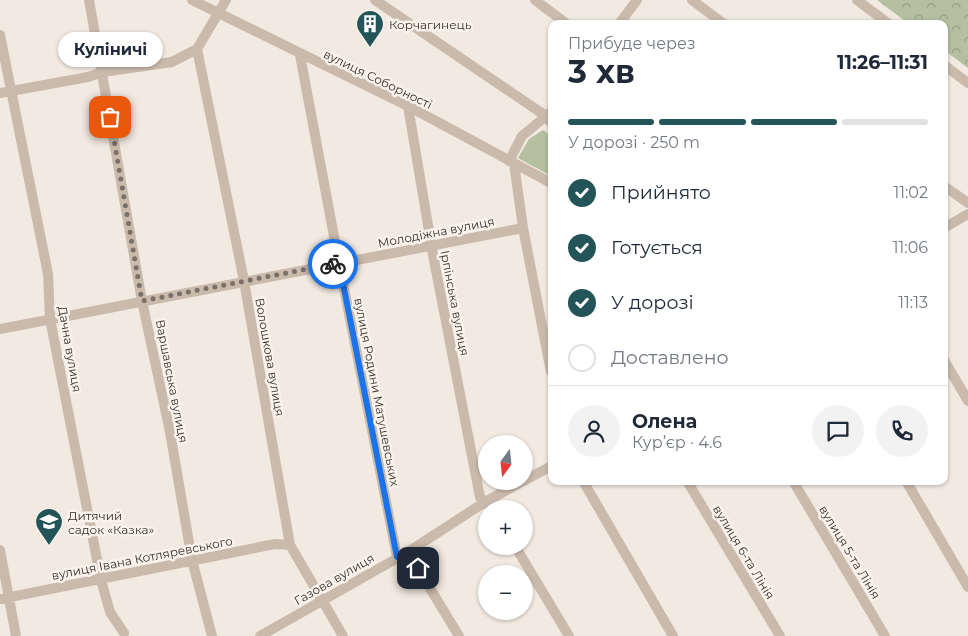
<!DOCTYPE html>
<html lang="uk">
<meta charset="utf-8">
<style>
:root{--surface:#fff;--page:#f2f2f3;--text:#1f2937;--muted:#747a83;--line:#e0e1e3;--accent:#225458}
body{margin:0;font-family:Montserrat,sans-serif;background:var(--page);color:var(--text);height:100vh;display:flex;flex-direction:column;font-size:19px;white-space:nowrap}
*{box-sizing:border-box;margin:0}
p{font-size:16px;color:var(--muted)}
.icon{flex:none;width:28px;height:28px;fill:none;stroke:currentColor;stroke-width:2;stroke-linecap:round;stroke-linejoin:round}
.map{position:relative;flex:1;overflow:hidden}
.panel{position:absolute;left:548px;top:20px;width:400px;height:465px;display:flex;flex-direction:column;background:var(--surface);border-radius:10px;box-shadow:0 1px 4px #0004}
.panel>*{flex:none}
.needle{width:32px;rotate:195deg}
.controls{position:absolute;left:478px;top:435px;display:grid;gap:10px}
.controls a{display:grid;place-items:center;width:55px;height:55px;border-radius:50%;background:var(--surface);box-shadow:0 1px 4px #0004;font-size:25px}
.pin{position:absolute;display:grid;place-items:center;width:42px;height:42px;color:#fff;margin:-21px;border-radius:10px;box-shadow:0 2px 8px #0006}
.courier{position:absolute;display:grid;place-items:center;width:50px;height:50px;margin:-25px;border:4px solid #1a73e8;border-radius:50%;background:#fff;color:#222;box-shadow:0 1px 6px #0007}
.bubble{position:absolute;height:35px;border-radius:18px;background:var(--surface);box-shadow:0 1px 4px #0004;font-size:16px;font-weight:700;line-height:35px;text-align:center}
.head em{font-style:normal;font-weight:700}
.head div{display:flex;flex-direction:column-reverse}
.head{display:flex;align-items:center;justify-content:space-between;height:85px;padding:0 20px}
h1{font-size:32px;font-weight:700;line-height:38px}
.bar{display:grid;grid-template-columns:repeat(4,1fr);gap:8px 5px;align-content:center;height:60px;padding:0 20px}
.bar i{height:6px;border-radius:4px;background:var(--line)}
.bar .active{background:var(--accent)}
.bar p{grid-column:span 4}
.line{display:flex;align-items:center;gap:12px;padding:0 20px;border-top:1px solid var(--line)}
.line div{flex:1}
.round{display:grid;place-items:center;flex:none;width:52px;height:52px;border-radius:26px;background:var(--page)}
ol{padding:0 20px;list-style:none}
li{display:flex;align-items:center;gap:15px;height:55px}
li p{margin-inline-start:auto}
li .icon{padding:5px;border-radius:50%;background:var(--accent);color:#fff;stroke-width:4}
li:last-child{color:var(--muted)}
li i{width:28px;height:28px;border:2px solid var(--line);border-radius:50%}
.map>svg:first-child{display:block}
.grass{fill:#b6c0a0}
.forest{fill:url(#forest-crowns)}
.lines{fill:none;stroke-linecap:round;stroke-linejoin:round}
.minor{stroke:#cabaac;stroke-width:10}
.done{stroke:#79706a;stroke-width:5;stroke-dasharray:0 9}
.route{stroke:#1a73e8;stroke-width:6}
.labels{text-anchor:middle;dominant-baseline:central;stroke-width:5;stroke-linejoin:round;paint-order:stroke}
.poi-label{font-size:12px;fill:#382f2b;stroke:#f9f3ec;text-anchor:start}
.street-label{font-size:12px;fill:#382f2b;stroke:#f9f3ec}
</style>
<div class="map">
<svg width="968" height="636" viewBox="0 0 968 636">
<defs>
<pattern id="forest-crowns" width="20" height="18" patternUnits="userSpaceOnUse" patternTransform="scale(1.25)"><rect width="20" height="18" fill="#b6c0a0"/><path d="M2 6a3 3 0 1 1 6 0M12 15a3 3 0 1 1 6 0" fill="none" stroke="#959c83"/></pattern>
</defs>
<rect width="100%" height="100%" fill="#f2e9e0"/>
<path class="grass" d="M543,130L551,136V176L518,158L529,139Z"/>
<path class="forest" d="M877,0H968V68L944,50V24H909Z"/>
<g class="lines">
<path class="minor" d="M89,0L142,301L170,432L192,560L212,636
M192,0L408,106L551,183
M226,0L197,49L244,281L290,545L343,636
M375,0L543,114L551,123
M535,0L567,24
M692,0L724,24
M857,0L889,24
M619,24L637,0
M0,35L48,274L50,319L101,580L110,612L124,633
M300,55L339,263L397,557
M944,65L968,83
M0,93L88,77L103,72L172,62L197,49
M408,106L433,255L480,497L493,509
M509,161L522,136L551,112
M514,163L523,228L551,372
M944,186L968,203
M944,228L968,214
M0,329L523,228
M944,360L968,401
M524,481L551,466
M583,481L673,636
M687,481L780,636
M793,481L885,636
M906,481L968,587
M515,546L569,636
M0,550L16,636
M408,552L459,636
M0,599L275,544L290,545
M260,636L408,552L485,502L523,481"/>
</g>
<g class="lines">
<path class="done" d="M110,117L142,301L333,264"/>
<path class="route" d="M333,264L339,263L397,557L408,552L418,568"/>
</g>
<defs>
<symbol id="building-pin" viewBox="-11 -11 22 30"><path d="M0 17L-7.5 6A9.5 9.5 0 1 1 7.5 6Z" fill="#225458" stroke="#f9f3ec"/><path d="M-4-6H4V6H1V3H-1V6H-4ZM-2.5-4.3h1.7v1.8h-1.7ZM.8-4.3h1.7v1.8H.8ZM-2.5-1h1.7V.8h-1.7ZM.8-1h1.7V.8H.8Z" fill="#fff"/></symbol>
<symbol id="school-pin" viewBox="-11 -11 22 30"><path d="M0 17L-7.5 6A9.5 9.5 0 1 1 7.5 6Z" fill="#225458" stroke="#f9f3ec"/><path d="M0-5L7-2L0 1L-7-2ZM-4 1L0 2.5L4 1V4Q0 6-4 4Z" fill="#fff"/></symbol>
</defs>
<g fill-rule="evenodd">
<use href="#building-pin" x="354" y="8" width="32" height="43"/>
<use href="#school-pin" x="33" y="506" width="32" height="43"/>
</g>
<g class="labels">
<g class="poi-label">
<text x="389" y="24">Корчагинець</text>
<text x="68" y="515">Дитячий<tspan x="68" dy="14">садок «Казка»</tspan></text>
</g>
<g class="street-label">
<text transform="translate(378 79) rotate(26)">вулиця Соборності</text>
<text transform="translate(436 232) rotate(-11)">Молодіжна вулиця</text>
<text transform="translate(455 303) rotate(79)">Ірпінська вулиця</text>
<text transform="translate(70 349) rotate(80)">Дачна вулиця</text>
<text transform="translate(270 357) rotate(80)">Волошкова вулиця</text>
<text transform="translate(172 381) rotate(79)">Варшавська вулиця</text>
<text transform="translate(377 392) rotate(79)">вулиця Родини Матушевських</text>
<text transform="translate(744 552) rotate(59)">вулиця 6-та Лінія</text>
<text transform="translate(850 552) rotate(59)">вулиця 5-та Лінія</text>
<text transform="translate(142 558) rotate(-11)">вулиця Івана Котляревського</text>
<text transform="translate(334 579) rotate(-30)">Газова вулиця</text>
</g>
</g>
</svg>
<div class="controls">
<a><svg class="needle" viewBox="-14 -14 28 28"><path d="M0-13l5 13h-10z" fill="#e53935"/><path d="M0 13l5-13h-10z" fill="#747a83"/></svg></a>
<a>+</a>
<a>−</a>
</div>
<div class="pin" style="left:110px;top:117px;background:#ea580c"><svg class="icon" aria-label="bag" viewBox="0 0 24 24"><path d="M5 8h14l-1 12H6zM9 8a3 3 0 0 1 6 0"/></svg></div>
<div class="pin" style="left:418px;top:568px;background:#1f2937"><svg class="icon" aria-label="home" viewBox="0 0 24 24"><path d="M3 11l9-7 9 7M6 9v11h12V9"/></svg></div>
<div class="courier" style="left:333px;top:264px"><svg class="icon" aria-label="bike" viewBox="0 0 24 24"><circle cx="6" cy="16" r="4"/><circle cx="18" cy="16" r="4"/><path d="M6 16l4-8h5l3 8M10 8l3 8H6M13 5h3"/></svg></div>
<div class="bubble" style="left:58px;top:32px;width:105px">Куліничі</div>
<section class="panel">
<div class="head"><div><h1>3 хв</h1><p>Прибуде через</p></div><em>11:26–11:31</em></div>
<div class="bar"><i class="active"></i><i class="active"></i><i class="active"></i><i></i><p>У дорозі · 250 m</p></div>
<ol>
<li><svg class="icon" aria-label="check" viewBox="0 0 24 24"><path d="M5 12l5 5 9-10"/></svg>Прийнято<p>11:02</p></li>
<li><svg class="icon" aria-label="check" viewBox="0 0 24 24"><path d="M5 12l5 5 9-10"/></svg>Готується<p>11:06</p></li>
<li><svg class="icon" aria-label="check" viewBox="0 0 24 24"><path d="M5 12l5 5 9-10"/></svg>У дорозі<p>11:13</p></li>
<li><i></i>Доставлено</li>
</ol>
<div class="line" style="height:90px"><a class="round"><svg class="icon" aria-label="person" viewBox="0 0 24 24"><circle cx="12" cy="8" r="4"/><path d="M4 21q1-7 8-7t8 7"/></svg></a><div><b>Олена</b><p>Кур’єр · 4.6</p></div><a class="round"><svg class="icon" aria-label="chat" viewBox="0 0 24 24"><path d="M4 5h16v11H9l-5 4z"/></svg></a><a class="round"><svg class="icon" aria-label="phone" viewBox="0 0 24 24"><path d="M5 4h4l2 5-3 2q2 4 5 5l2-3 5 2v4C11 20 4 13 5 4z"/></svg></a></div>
</section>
</div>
